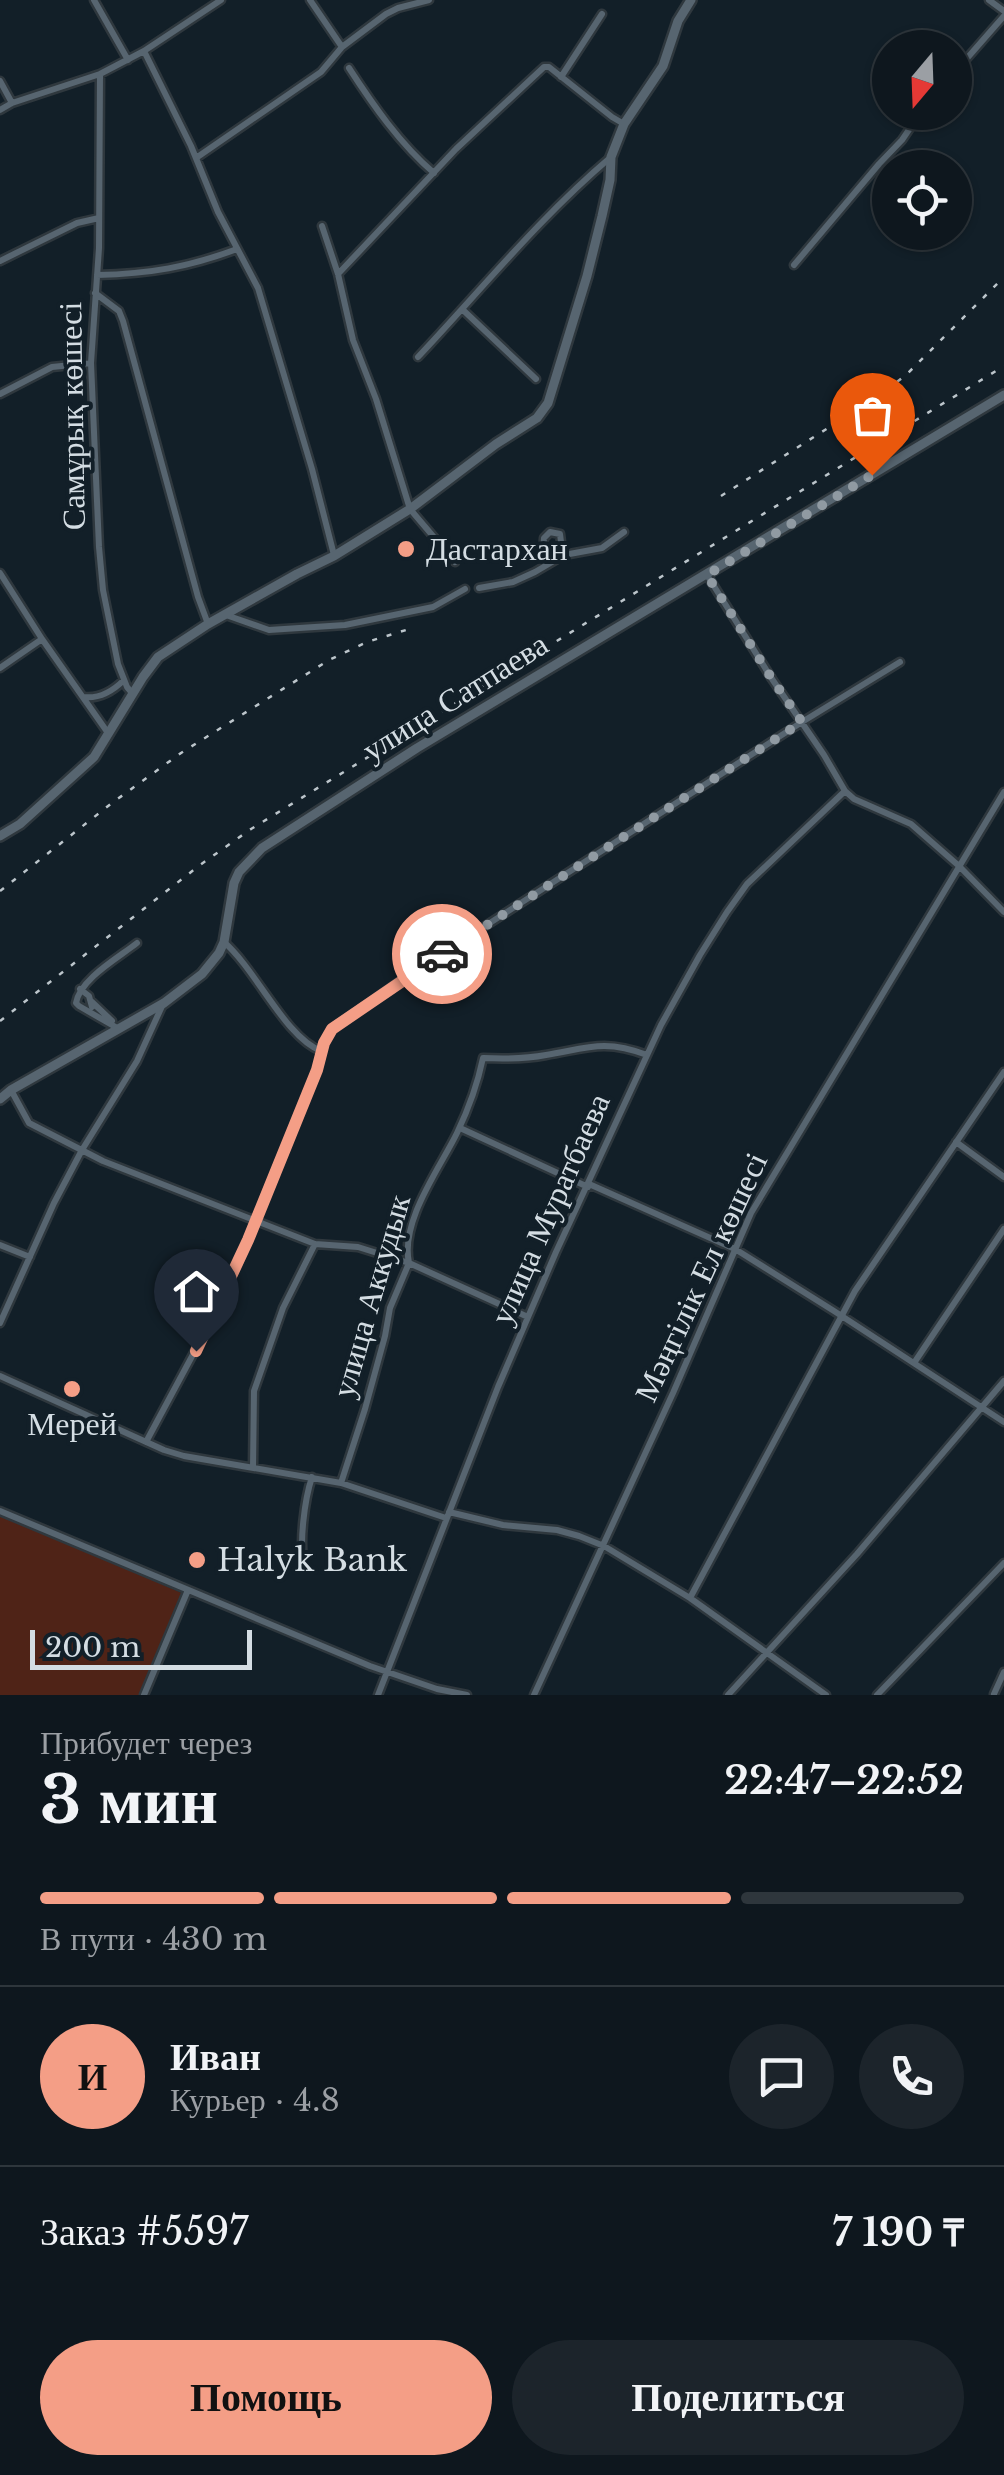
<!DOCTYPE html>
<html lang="ru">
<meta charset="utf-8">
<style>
:root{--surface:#0e171e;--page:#1c242b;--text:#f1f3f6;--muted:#9b9fa4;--line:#2e363c;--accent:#f49e86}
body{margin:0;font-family:"Libre Baskerville",serif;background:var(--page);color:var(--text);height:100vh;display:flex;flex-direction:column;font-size:38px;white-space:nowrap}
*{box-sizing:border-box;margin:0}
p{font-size:32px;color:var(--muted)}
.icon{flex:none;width:55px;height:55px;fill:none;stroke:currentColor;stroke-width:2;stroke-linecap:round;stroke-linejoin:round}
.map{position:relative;height:1695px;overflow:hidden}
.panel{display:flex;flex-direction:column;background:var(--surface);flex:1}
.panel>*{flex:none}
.needle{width:65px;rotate:199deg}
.buttons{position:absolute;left:872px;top:30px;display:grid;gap:20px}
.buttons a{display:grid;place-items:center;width:100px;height:100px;border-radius:50%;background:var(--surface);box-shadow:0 2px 8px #0004,0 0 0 2px var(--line);font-size:50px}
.scale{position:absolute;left:30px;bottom:25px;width:222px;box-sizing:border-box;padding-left:10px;border:5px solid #d4dde3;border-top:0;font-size:28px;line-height:35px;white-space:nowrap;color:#d4dde3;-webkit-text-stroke:8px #121f28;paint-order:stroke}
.pin{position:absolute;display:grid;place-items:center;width:85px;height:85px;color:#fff;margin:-102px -42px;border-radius:50% 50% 50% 0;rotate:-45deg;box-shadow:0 0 10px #0007}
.pin .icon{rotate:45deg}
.courier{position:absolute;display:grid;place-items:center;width:100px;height:100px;margin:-50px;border:8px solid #f49e86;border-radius:50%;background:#fff;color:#222;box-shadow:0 2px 12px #0007}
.overview em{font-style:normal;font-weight:800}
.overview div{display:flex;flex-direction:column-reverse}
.overview{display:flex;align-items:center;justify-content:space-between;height:170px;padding:0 40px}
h1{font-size:65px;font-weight:800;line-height:75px}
.bar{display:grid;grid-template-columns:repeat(4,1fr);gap:15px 10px;align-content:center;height:120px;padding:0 40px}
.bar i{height:12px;border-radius:8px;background:var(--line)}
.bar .selected{background:var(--accent)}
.bar p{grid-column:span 4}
.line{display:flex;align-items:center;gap:25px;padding:0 40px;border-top:2px solid var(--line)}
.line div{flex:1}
.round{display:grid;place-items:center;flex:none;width:105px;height:105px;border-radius:52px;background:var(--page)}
.cta{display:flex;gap:20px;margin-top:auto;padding:20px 40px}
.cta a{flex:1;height:115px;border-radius:60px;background:var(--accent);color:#111;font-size:40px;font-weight:800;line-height:115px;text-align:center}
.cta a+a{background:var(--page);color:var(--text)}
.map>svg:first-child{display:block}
.green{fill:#4f2317}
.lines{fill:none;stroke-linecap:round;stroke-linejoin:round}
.street-casing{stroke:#2f383e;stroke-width:11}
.secondary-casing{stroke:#2f383e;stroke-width:14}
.street{stroke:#576570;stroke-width:6}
.secondary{stroke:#576570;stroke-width:9}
.rail{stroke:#bcc5cb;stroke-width:2.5;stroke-dasharray:5 10;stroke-linecap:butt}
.done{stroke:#909aa2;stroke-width:10;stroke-dasharray:0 18}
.route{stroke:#f49e86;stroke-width:12}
.poi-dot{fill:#f49e86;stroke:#121f28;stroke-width:4}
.labels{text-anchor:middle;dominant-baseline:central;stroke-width:8;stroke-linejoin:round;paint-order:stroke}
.street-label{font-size:32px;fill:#d4dde3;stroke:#121f28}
.poi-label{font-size:32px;fill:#d4dde3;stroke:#121f28;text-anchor:start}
</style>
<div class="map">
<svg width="1004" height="1695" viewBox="0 0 1004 1695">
<rect width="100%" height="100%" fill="#121f28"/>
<path class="green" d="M0,1514L182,1593L147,1695H0Z"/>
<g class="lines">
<defs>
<path id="street" d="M94,0L128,60
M310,0L342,47
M989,0L1004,11
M144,51L191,146L218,212L258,288L312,469L334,555
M349,68C373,105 400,144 434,173
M955,72L1004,16
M100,74L99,248L91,363L99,547L103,590L118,664L127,687L132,693
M561,77L602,14
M0,81L12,103
M0,110L12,103L100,74L144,51L221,0
M196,158L321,72L342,47L386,14L398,8L429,0
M322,226L338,274L353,340L376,399L410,509L455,562
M0,261L77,223L99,218
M794,265L879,164L902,140L921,112
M338,274L456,149L544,67H549L612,117L624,124
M97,275C149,274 189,267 237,249
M95,293L119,311L123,321L198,597L208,624
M463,310L536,379
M418,357C482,289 540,217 611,157
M0,394L52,367L91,363
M543,555L544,538L550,532L560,534L561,542
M0,573L42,639L108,733
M707,575L772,679L824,755L845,791L854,799L911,824L959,866L1004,912
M479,588L513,582L535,572L564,555L602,548L624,532
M226,615L269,630L345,625L433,607L465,589
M0,668L42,639
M83,697C99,699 113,691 124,680
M224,942C257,971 285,1037 321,1051
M80,989L89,996L92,1007
M92,1002L112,1021
M119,1029L79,1006L76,1003C80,979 118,958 137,943
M11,1090L29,1123L103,1161L315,1244L358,1247L409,1263L528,1317
M460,1128L588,1187
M956,1142L1004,1177
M589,1184L735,1249L834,1311L1004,1422
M0,1245L30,1257
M0,1323L54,1203L82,1150L137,1061L163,1004
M914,1363L1004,1229
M0,1376L164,1450L184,1456L341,1483L446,1518
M146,1442L212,1319L248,1240L317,1070L324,1043L332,1029L409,975L802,722L900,662
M253,1467L254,1391L283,1308L315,1244
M341,1483L365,1409L385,1336L390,1308L409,1263C400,1221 440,1168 457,1133C468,1110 478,1082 483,1058C505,1059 525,1059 546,1055C588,1048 604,1039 647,1055
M0,1511L370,1666L437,1689L467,1695
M449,1512L503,1525L557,1530L579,1536L604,1546L690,1598L826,1695
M305,1566C298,1546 305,1498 312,1477
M690,1598L855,1291L1004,1072
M994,1694L1004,1672
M144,1695L188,1590
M378,1695L498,1387L556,1252L661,1025L700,955L727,912L747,884L845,791
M534,1695L673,1393L751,1213L1004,792
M728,1695L857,1554L1004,1381
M877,1695L1004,1563"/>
<path id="secondary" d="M0,836L20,824L94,757L143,677L158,657L208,624L297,574L334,556L410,509L496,444L537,418L548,403L587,276L602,216L610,180L611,157L624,124L663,66L678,21L691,0
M0,1099L11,1090L164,1003L202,974L219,953L224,942L234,883L239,872L262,848L417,748L1004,395"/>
</defs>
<use href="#street" class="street-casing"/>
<use href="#secondary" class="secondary-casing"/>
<use href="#street" class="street"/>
<use href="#secondary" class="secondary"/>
<path class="rail" d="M721,496L883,393L907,374L1004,277
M0,891L112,803L181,753L329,660L367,642L406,630
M0,1021L200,865L251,829L1004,366"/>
</g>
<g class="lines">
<path class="done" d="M442,954L802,722L772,679L707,575L872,475"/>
<path class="route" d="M196,1351L248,1240L317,1070L324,1043L332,1029L442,954"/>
</g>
<g class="poi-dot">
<circle cx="406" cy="549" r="10"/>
<circle cx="72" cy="1389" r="10"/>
<circle cx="197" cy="1560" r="10"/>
</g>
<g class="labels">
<g class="street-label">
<text transform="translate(72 416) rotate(-91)">Самұрық көшесі</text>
<text transform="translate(455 697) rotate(-32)">улица Сатпаева</text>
<text transform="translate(550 1209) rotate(-66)">улица Муратбаева</text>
<text transform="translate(701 1277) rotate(-65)">Мәңгілік Ел көшесі</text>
<text transform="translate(371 1296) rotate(-74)">улица Аккудык</text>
</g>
<g class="poi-label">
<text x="426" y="549">Дастархан</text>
<text x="72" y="1424" text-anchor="middle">Мерей</text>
<text x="217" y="1560">Halyk Bank</text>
</g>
</g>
</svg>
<div class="buttons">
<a><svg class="needle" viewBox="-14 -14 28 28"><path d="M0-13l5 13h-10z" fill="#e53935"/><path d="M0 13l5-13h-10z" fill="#9b9fa4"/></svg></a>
<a><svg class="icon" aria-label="locate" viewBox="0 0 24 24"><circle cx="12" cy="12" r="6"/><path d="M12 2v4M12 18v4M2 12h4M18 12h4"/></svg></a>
</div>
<div class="scale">200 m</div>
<div class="pin" style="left:872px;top:475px;background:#ea580c"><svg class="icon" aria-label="bag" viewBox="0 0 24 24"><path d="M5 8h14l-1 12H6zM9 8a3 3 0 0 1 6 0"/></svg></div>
<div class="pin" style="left:196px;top:1351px;background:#1f2937"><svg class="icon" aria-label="home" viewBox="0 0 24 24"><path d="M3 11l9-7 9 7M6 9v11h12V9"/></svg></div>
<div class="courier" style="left:442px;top:954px"><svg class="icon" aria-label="car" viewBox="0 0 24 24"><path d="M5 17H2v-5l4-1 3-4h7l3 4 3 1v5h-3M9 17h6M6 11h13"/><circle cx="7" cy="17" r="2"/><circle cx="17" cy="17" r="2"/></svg></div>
</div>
<section class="panel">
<div class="overview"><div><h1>3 мин</h1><p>Прибудет через</p></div><em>22:47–22:52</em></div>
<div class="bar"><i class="selected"></i><i class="selected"></i><i class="selected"></i><i></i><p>В пути · 430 m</p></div>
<div class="line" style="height:180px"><b class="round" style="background:var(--accent);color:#111">И</b><div><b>Иван</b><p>Курьер · 4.8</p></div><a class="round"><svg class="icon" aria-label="chat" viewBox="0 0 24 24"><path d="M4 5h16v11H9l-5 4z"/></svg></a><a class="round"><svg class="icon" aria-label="phone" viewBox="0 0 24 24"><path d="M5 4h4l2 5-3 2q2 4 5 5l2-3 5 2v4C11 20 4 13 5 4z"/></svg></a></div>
<div class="line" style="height:130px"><div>Заказ #5597</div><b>7 190 ₸</b></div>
<div class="cta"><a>Помощь</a><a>Поделиться</a></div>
</section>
